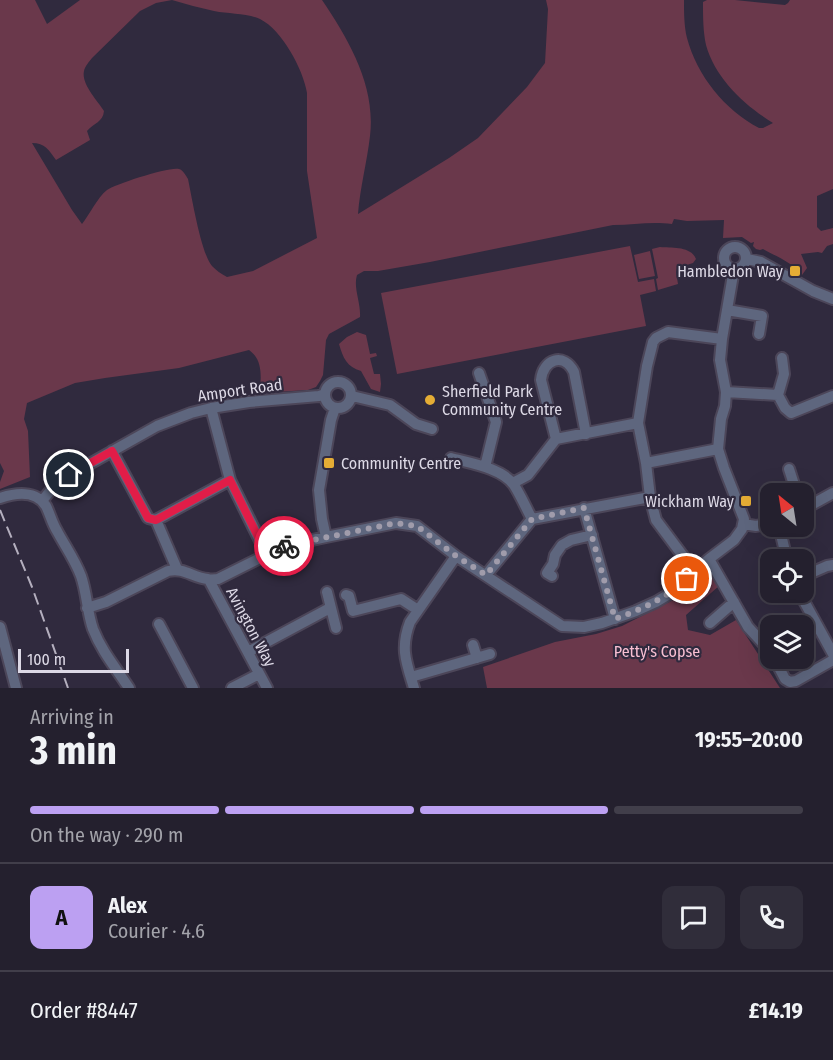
<!DOCTYPE html>
<meta charset="utf-8">
<style>
:root{--surface:#24202e;--page:#302d3a;--text:#f1f3f6;--muted:#a3a3aa;--line:#413e4a;--accent:#bca0f2}
body{margin:0;font-family:"Fira Sans Condensed",sans-serif;background:var(--page);color:var(--text);height:100vh;display:flex;flex-direction:column;font-size:22px;white-space:nowrap}
*{box-sizing:border-box;margin:0}
p{font-size:20px;color:var(--muted)}
.icon{flex:none;width:33px;height:33px;fill:none;stroke:currentColor;stroke-width:2;stroke-linecap:round;stroke-linejoin:round}
.map{position:relative;height:688px;overflow:hidden}
.sheet{display:flex;flex-direction:column;background:var(--surface);flex:1}
.sheet>*{flex:none}
.needle{width:39px;rotate:330deg}
.buttons{position:absolute;left:760px;top:483px;display:grid;gap:12px}
.buttons a{display:grid;place-items:center;width:54px;height:54px;border-radius:12px;background:var(--surface);box-shadow:0 6px 24px #0002,0 0 0 2px var(--line);font-size:30px}
.scale{position:absolute;left:18px;bottom:15px;width:111px;box-sizing:border-box;padding-left:6px;border:3px solid #ddd9e6;border-top:0;font-size:16px;line-height:21px;white-space:nowrap;color:#ddd9e6;-webkit-text-stroke:4px #302a3e;paint-order:stroke}
.pin{position:absolute;display:grid;place-items:center;width:51px;height:51px;color:#fff;margin:-26px;border:3px solid #fff;border-radius:50%;box-shadow:0 2px 6px #0007}
.courier{position:absolute;display:grid;place-items:center;width:60px;height:60px;margin:-30px;border:4px solid #e11d48;border-radius:50%;background:#fff;color:#222;box-shadow:0 2px 8px #0007}
.overview em{font-style:normal;font-weight:700}
.overview div{display:flex;flex-direction:column-reverse}
.overview{display:flex;align-items:center;justify-content:space-between;height:102px;padding:0 30px}
h1{font-size:39px;font-weight:700;line-height:45px}
.bar{display:grid;grid-template-columns:repeat(4,1fr);gap:9px 6px;align-content:center;height:72px;padding:0 30px}
.bar i{height:8px;border-radius:4px;background:var(--line)}
.bar .on{background:var(--accent)}
.bar p{grid-column:span 4}
.line{display:flex;align-items:center;gap:15px;padding:0 30px;border-top:2px solid var(--line)}
.line div{flex:1}
.round{display:grid;place-items:center;flex:none;width:63px;height:63px;border-radius:12px;background:var(--page)}
.map>svg:first-child{display:block}
.green{fill:#6a384b;fill-rule:evenodd}
.lines{fill:none;stroke-linecap:round;stroke-linejoin:round}
.minor-casing{stroke:#4c4659;stroke-width:14}
.minor{stroke:#5e667e;stroke-width:10}
.rail{stroke:#b4afbe;stroke-width:2;stroke-dasharray:12 6;stroke-linecap:butt}
.done{stroke:#a09cab;stroke-width:6;stroke-dasharray:0 10.8}
.route{stroke:#e11d48;stroke-width:8}
.poi-dot{fill:#e5ad35;stroke:#302a3e;stroke-width:2}
.labels{text-anchor:middle;dominant-baseline:central;stroke-width:4.5;stroke-linejoin:round;paint-order:stroke}
.poi-label{font-size:16px;fill:#ddd9e6;stroke:#302a3e;text-anchor:end}
.street-label{font-size:16px;fill:#ddd9e6;stroke:#302a3e}
.park-label{font-size:16px;fill:#f8bfd2;stroke:#302a3e}
</style>
<div class="map">
<svg width="833" height="688" viewBox="0 0 833 688">
<rect width="100%" height="100%" fill="#302a3e"/>
<path class="green" d="M0,0H35L47,24L80,0H322C349,40 376,86 370,136C367,162 360,188 358,214L449,158L478,138L527,87L545,63L548,9L546,0H684C684,12 684,26 687,38C697,76 725,110 759,128H763L773,123C744,105 715,78 706,45C703,31 703,16 703,2L707,0H735L785,5L788,3L790,0H833V189L817,196V227L821,231L833,228V244L827,246L822,253L818,252L801,254L807,268L802,275C794,263 775,256 763,249L760,250L756,249L753,246L754,242L751,243L742,237L723,238L724,220L687,221L674,219L672,224C651,221 634,225 613,225L430,262L378,271H364L357,275C353,288 361,303 360,317L329,334L326,340L323,375L320,381L316,387L308,390L260,393C261,376 263,360 249,350L179,368L105,378L75,383L27,403L24,419L28,431L30,477L0,489V482L4,471L0,463ZM172,0C186,4 200,8 214,11C229,14 246,13 260,19C282,30 303,69 307,93V171L317,238L253,271L227,277C221,274 216,270 212,266C201,253 192,198 188,179C186,176 183,170 179,169C171,166 115,184 107,190C97,198 90,214 82,224L72,210L32,143C45,143 49,150 56,160L90,140L87,131C94,123 103,122 104,111C97,100 81,84 84,71C85,66 89,62 92,58L140,11L156,3Z
M630,246L638,282L654,279L656,291L640,295L646,326L397,374L381,293Z
M660,247C672,248 691,246 696,259L693,263L677,268L676,272L678,284L658,290L656,279L658,278L652,249Z
M650,251L655,276L639,279L634,255Z
M357,332L366,335L370,354L376,353L377,356L370,358L374,374H380L381,384L380,392L371,389L361,371C347,367 343,358 339,344L347,337Z
M704,572H711L720,585L686,615L688,630L710,635L736,620L780,688H487L483,667L555,642L596,634L622,626L677,598Z"/>
<g class="lines">
<defs>
<path id="minor" d="M724 258a11 11 0 1 1 22 0a11 11 0 1 1-22 0Z
M747,259L761,262L813,291L833,299
M727,310L762,316L759,334
M782,358L784,374L778,395L785,408L791,413L833,396
M479,373L496,422L485,467
M325 395a13 13 0 1 1 26 0a13 13 0 1 1-26 0Z
M726,392L778,395
M352,396L390,405L416,424L432,429
M211,408L230,480L267,555
M556,439L541,380C543,359 564,352 574,372L586,434
M112,451L148,518L156,520L230,480
M451,458C470,463 502,468 514,485C521,496 526,508 532,519
M646,463L718,449
M789,469L797,494
M513,483L528,475L556,439L638,423
M0,498C15,493 36,490 46,506C50,514 52,523 57,531C65,546 75,560 81,576C87,593 87,612 93,629C102,652 116,668 129,688
M42,501L54,486L61,480L157,426L191,413L211,408L249,402L319,396L325,394
M584,508L615,619
M804,509L833,493
M156,520L177,569
M743,524L756,526L771,523
M779,526L787,560
M326,537L322,519L319,490L331,420L335,408
M709,559L748,627L771,652
M695,572L656,520L650,497L646,463L638,423L647,366L653,342L656,338L668,332L722,339
M486,575L532,519L650,497
M552,576L547,573L553,564L555,555L562,545L571,540L592,535
M804,576L827,566L833,565
M209,580L267,688
M327,592L336,628
M799,592L833,654
M346,595L349,596L353,611L401,599L418,610
M87,608L106,602L168,571C184,567 193,578 208,579C210,580 216,579 218,579L284,546L326,537L396,523L417,526L456,556L562,626L584,627L602,623L636,611L656,602L671,593L709,559L734,540L742,529L744,519L724,468L718,449L721,419L725,406L726,392L720,360L722,339L734,269
M710,623L734,602
M159,624L193,688
M0,627L16,688
M473,645L477,658
M248,652L330,608
M774,658L785,679L790,682L796,681L833,660
M411,677L490,654
M232,688L259,674
M414,688C406,662 400,648 410,622L456,556"/>
</defs>
<use href="#minor" class="minor-casing"/>
<use href="#minor" class="minor"/>
<path class="rail" d="M0,510L32,587L68,688"/>
</g>
<g class="lines">
<path class="done" d="M284,546L396,523L417,526L456,556L486,575L532,519L584,508L615,619C644,608 663,600 687,579"/>
<path class="route" d="M69,475L112,451L148,518L156,520L230,480L267,555L284,546"/>
</g>
<g class="poi-dot">
<rect x="789" y="265" width="12" height="12" rx="3"/>
<circle cx="430" cy="400" r="6"/>
<rect x="323" y="457" width="12" height="12" rx="3"/>
<rect x="740" y="495" width="12" height="12" rx="3"/>
</g>
<g class="labels">
<g class="poi-label">
<text x="783" y="271">Hambledon Way</text>
<text x="442" y="391" text-anchor="start">Sherfield Park<tspan x="442" dy="18">Community Centre</tspan></text>
<text x="341" y="463" text-anchor="start">Community Centre</text>
<text x="734" y="501">Wickham Way</text>
</g>
<g class="street-label">
<text transform="translate(240 390) rotate(-8)">Amport Road</text>
<text transform="translate(251 627) rotate(62)">Avington Way</text>
</g>
<g class="park-label">
<text x="657" y="651">Petty's Copse</text>
</g>
</g>
</svg>
<div class="buttons">
<a><svg class="needle" viewBox="-14 -14 28 28"><path d="M0-13l5 13h-10z" fill="#e53935"/><path d="M0 13l5-13h-10z" fill="#a3a3aa"/></svg></a>
<a><svg class="icon" aria-label="locate" viewBox="0 0 24 24"><circle cx="12" cy="12" r="6"/><path d="M12 2v4M12 18v4M2 12h4M18 12h4"/></svg></a>
<a><svg class="icon" aria-label="layers" viewBox="0 0 24 24"><path d="M12 4l9 5-9 5-9-5zM3 14l9 5 9-5"/></svg></a>
</div>
<div class="scale">100 m</div>
<div class="pin" style="left:687px;top:579px;background:#ea580c"><svg class="icon" aria-label="bag" viewBox="0 0 24 24"><path d="M5 8h14l-1 12H6zM9 8a3 3 0 0 1 6 0"/></svg></div>
<div class="pin" style="left:69px;top:475px;background:#1f2937"><svg class="icon" aria-label="home" viewBox="0 0 24 24"><path d="M3 11l9-7 9 7M6 9v11h12V9"/></svg></div>
<div class="courier" style="left:284px;top:546px"><svg class="icon" aria-label="bike" viewBox="0 0 24 24"><circle cx="6" cy="16" r="4"/><circle cx="18" cy="16" r="4"/><path d="M6 16l4-8h5l3 8M10 8l3 8H6M13 5h3"/></svg></div>
</div>
<section class="sheet">
<div class="overview"><div><h1>3 min</h1><p>Arriving in</p></div><em>19:55–20:00</em></div>
<div class="bar"><i class="on"></i><i class="on"></i><i class="on"></i><i></i><p>On the way · 290 m</p></div>
<div class="line" style="height:108px"><b class="round" style="background:var(--accent);color:#111">A</b><div><b>Alex</b><p>Courier · 4.6</p></div><a class="round"><svg class="icon" aria-label="chat" viewBox="0 0 24 24"><path d="M4 5h16v11H9l-5 4z"/></svg></a><a class="round"><svg class="icon" aria-label="phone" viewBox="0 0 24 24"><path d="M5 4h4l2 5-3 2q2 4 5 5l2-3 5 2v4C11 20 4 13 5 4z"/></svg></a></div>
<div class="line" style="height:78px"><div>Order #8447</div><b>£14.19</b></div>
</section>
